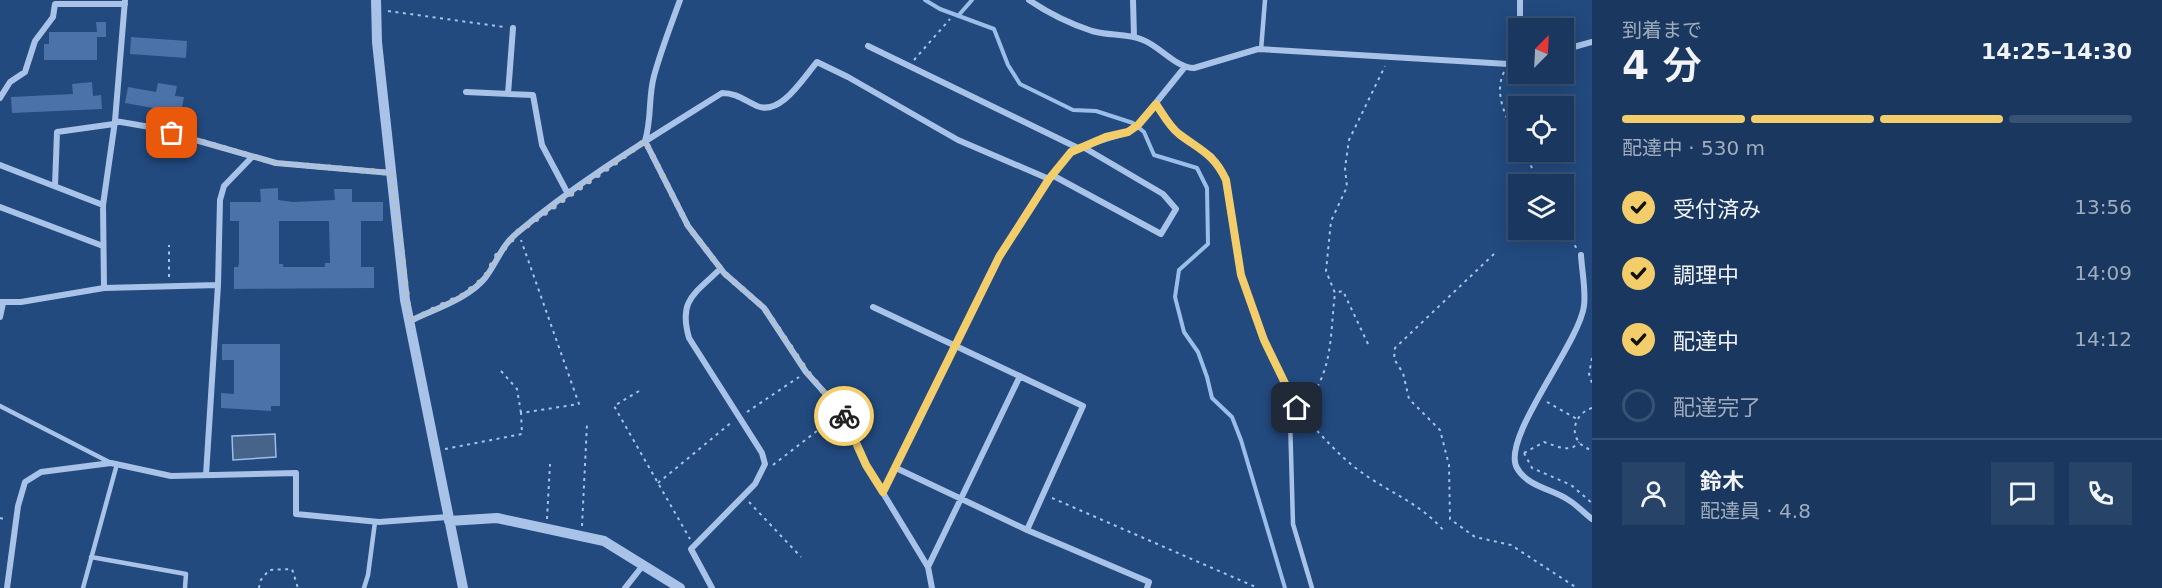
<!DOCTYPE html>
<html lang="ja">
<meta charset="utf-8">
<style>
:root{--surface:#1a385f;--page:#274368;--text:#f1f3f6;--muted:#9facbd;--line:#385274;--accent:#f3cd6a}
body{margin:0;font-family:"DejaVu Sans","Noto Sans JP",sans-serif;background:var(--page);color:var(--text);height:100vh;display:flex;flex-direction:column;font-size:22px;white-space:nowrap}
*{box-sizing:border-box;margin:0}
p{font-size:20px;color:var(--muted)}
.icon{flex:none;width:33px;height:33px;fill:none;stroke:currentColor;stroke-width:2;stroke-linecap:round;stroke-linejoin:round}
.map{position:relative;flex:1;overflow:hidden}
.side{display:flex;flex-direction:column;background:var(--surface);width:570px}
.side>*{flex:none}
.needle{width:39px;rotate:24deg}
.fabs{position:absolute;left:1508px;top:18px;display:grid;gap:12px}
.fabs a{display:grid;place-items:center;width:66px;height:66px;border-radius:0px;background:var(--surface);box-shadow:0 3px 15px #0003,0 0 0 2px var(--line);font-size:30px}
.pin{position:absolute;display:grid;place-items:center;width:51px;height:51px;color:#fff;margin:-26px;border-radius:12px;box-shadow:0 3px 9px #0006}
.courier{position:absolute;display:grid;place-items:center;width:60px;height:60px;margin:-30px;border:4px solid #f3cd6a;border-radius:50%;background:#fff;color:#222;box-shadow:0 2px 8px #0007}
.headline em{font-style:normal;font-weight:600}
.headline div{display:flex;flex-direction:column-reverse}
.headline{display:flex;align-items:center;justify-content:space-between;height:102px;padding:0 30px}
h1{font-size:39px;font-weight:600;line-height:45px}
.bar{display:grid;grid-template-columns:repeat(4,1fr);gap:9px 6px;align-content:center;height:72px;padding:0 30px}
.bar i{height:8px;border-radius:4px;background:var(--line)}
.bar .selected{background:var(--accent)}
.bar p{grid-column:span 4}
.line{display:flex;align-items:center;gap:15px;padding:0 30px;border-top:2px solid var(--line)}
.line div{flex:1}
.round{display:grid;place-items:center;flex:none;width:63px;height:63px;border-radius:0px;background:var(--page)}
ol{padding:0 30px;list-style:none}
li{display:flex;align-items:center;gap:18px;height:66px}
li p{margin-inline-start:auto}
li .icon{padding:6px;border-radius:50%;background:var(--accent);color:#111;stroke-width:4}
li:last-child{color:var(--muted)}
li i{width:33px;height:33px;border:3px solid var(--line);border-radius:50%}
main{display:flex;flex:1;min-height:0}
.map>svg:first-child{display:block}
.water{fill:#46638a;stroke:#9bbee8;stroke-width:1.5}
.lines{fill:none;stroke-linecap:round;stroke-linejoin:round}
.stream{stroke:#9bbee8;stroke-width:4}
.building{fill:#4b73a9;fill-rule:evenodd}
.path{stroke:#a8c3e7;stroke-width:2;stroke-dasharray:3 4.5;stroke-linecap:butt}
.service{stroke:#a8c3e7;stroke-width:4.5}
.minor{stroke:#a8c3e7;stroke-width:6}
.tertiary{stroke:#a8c3e7;stroke-width:10}
.done{stroke:#b2c0d2;stroke-width:6;stroke-dasharray:0 10.8}
.route{stroke:#f3cd6a;stroke-width:8}
</style>
<main>
<div class="map">
<svg width="1592" height="588" viewBox="0 0 1592 588">
<rect width="100%" height="100%" fill="#224a7f"/>
<path class="water" d="M275,434L276,457L233,460L232,436Z"/>
<g class="lines">
<path class="stream" d="M925,0L940,9L994,29L1008,65L1020,84L1073,110L1096,111L1133,123L1144,132L1154,155L1197,168L1207,188L1208,244L1179,270L1175,297L1184,332L1198,352L1207,377L1212,398L1232,417L1241,440L1285,588
M958,16L972,0"/>
</g>
<path class="building" d="M96,22H106V37H97V60H44V44H49V32H97Z
M131,37L187,41L186,58L130,54Z
M92,82L93,96L101,95L102,109L12,113L11,97L73,94L72,84Z
M158,83L177,86L175,96L184,97L181,113L125,103L128,87L156,92Z
M278,188V200L293,202L335,200L334,189H352V202H383V221H361V267H374V288L234,289V267H238L239,263V221H230V202H261L260,189ZM279,221H329L330,263H325V267H283V264H279Z
M222,344H280V406H271V411L221,408V393L234,394V360H222Z"/>
<g class="lines">
<path class="path" d="M388,11L504,27
M914,60L950,19
M1504,72C1493,95 1507,119 1518,140
M1524,152L1540,184
M1563,226L1577,249
M1494,254L1395,348L1394,359L1403,373L1409,399L1440,430L1449,465L1450,519L1475,537L1511,545L1577,588
M169,277V245
M1368,344L1343,291L1335,293L1326,271L1331,221L1347,187L1345,168L1349,140L1385,66
M1592,358L1589,374L1592,383
M501,371L517,389L521,413
M639,391L614,406L690,539
M1547,402L1577,419
M1304,405C1334,374 1330,332 1335,293
M1592,408C1570,415 1568,444 1592,450
M747,412L799,377
M1302,414C1321,435 1339,456 1361,472C1390,493 1420,503 1444,531
M445,449L522,434L521,413L579,404L521,240
M1524,453L1532,468L1571,485L1592,503
M1524,453L1544,442C1557,446 1570,454 1579,442
M773,465L835,417
M658,483L732,422
M1052,498L1258,588
M749,502L801,557
M0,518L7,520
M547,519L550,464
M582,526L587,424
M259,588L260,581L269,570L292,569L298,588"/>
<path class="service" d="M1261,50L1265,0
M1156,104L1177,133L1212,156L1220,168L1226,180L1241,275L1264,340L1297,408L1290,418L1293,524L1312,588
M0,406L111,463
M91,557L186,574L185,588
M83,588L117,464
M364,588L368,575L375,522"/>
<path class="minor" d="M680,0C671,25 661,50 654,76C648,98 652,118 645,141L688,226L724,273L764,308L806,372L842,412L866,465L928,567L932,588
M1029,0C1048,13 1071,24 1092,31C1109,36 1127,33 1143,40C1161,47 1176,68 1194,68L1258,49L1508,64L1518,61
M1133,0L1134,36
M1520,28V0
M868,46L1078,148
M1563,50L1592,42
M466,92L533,95L542,145L568,194
M508,94L513,28
M0,98L10,82L25,72L35,41L53,17L55,4H125
M115,121L150,127L276,163L391,173
M0,165L103,205
M1052,175L1161,234L1176,209L1163,194L1083,147
M55,186L57,132L114,124
M0,207L103,246
M1581,255C1582,272 1586,290 1584,306C1579,344 1500,439 1517,468C1527,486 1551,489 1567,499C1576,504 1584,513 1592,519
M104,288L103,205L115,121L125,0
M0,302H21L104,288L218,285
M873,307L1083,406L1027,530
M0,317L3,303
M410,321C434,309 468,299 485,278C497,263 501,246 517,233C580,180 652,137 722,93C736,93 744,100 757,106C781,116 803,78 817,62L848,77L958,140L1049,179
M896,468L1027,530L1149,582L1147,588
M206,475L218,285L220,200L224,186L252,157
M883,492L999,257L1049,179L1071,152L1078,148L1128,132L1138,125L1184,68
M928,567L1020,376
M7,588L18,506L25,482L41,472L111,463L171,476L296,473V514L379,522L448,517
M625,588L644,564
M712,588L691,549L755,484L765,464L762,453L689,338C678,299 695,294 720,269"/>
<path class="tertiary" d="M376,0L377,42L405,300L463,588
M449,521L497,518L604,541L680,588"/>
</g>
<g class="lines">
<path class="done" d="M172,133L276,163L392,173L410,321L464,295L485,278L497,256L518,232L645,141L688,226L724,273L764,308L807,372L844,416"/>
<path class="route" d="M844,416L866,465L883,492L999,257L1049,179L1071,152L1106,137L1128,132L1138,125L1156,104C1163,114 1169,126 1179,134C1200,150 1214,154 1226,180L1241,275L1264,340L1297,408"/>
</g>
</svg>
<div class="fabs">
<a><svg class="needle" viewBox="-14 -14 28 28"><path d="M0-13l5 13h-10z" fill="#e53935"/><path d="M0 13l5-13h-10z" fill="#9facbd"/></svg></a>
<a><svg class="icon" aria-label="locate" viewBox="0 0 24 24"><circle cx="12" cy="12" r="6"/><path d="M12 2v4M12 18v4M2 12h4M18 12h4"/></svg></a>
<a><svg class="icon" aria-label="layers" viewBox="0 0 24 24"><path d="M12 4l9 5-9 5-9-5zM3 14l9 5 9-5"/></svg></a>
</div>
<div class="pin" style="left:172px;top:133px;background:#ea580c"><svg class="icon" aria-label="bag" viewBox="0 0 24 24"><path d="M5 8h14l-1 12H6zM9 8a3 3 0 0 1 6 0"/></svg></div>
<div class="pin" style="left:1297px;top:408px;background:#1f2937"><svg class="icon" aria-label="home" viewBox="0 0 24 24"><path d="M3 11l9-7 9 7M6 9v11h12V9"/></svg></div>
<div class="courier" style="left:844px;top:416px"><svg class="icon" aria-label="bike" viewBox="0 0 24 24"><circle cx="6" cy="16" r="4"/><circle cx="18" cy="16" r="4"/><path d="M6 16l4-8h5l3 8M10 8l3 8H6M13 5h3"/></svg></div>
</div>
<section class="side">
<div class="headline"><div><h1>4 分</h1><p>到着まで</p></div><em>14:25–14:30</em></div>
<div class="bar"><i class="selected"></i><i class="selected"></i><i class="selected"></i><i></i><p>配達中 · 530 m</p></div>
<ol>
<li><svg class="icon" aria-label="check" viewBox="0 0 24 24"><path d="M5 12l5 5 9-10"/></svg>受付済み<p>13:56</p></li>
<li><svg class="icon" aria-label="check" viewBox="0 0 24 24"><path d="M5 12l5 5 9-10"/></svg>調理中<p>14:09</p></li>
<li><svg class="icon" aria-label="check" viewBox="0 0 24 24"><path d="M5 12l5 5 9-10"/></svg>配達中<p>14:12</p></li>
<li><i></i>配達完了</li>
</ol>
<div class="line" style="height:108px"><a class="round"><svg class="icon" aria-label="person" viewBox="0 0 24 24"><circle cx="12" cy="8" r="4"/><path d="M4 21q1-7 8-7t8 7"/></svg></a><div><b>鈴木</b><p>配達員 · 4.8</p></div><a class="round"><svg class="icon" aria-label="chat" viewBox="0 0 24 24"><path d="M4 5h16v11H9l-5 4z"/></svg></a><a class="round"><svg class="icon" aria-label="phone" viewBox="0 0 24 24"><path d="M5 4h4l2 5-3 2q2 4 5 5l2-3 5 2v4C11 20 4 13 5 4z"/></svg></a></div>
</section>
</main>
